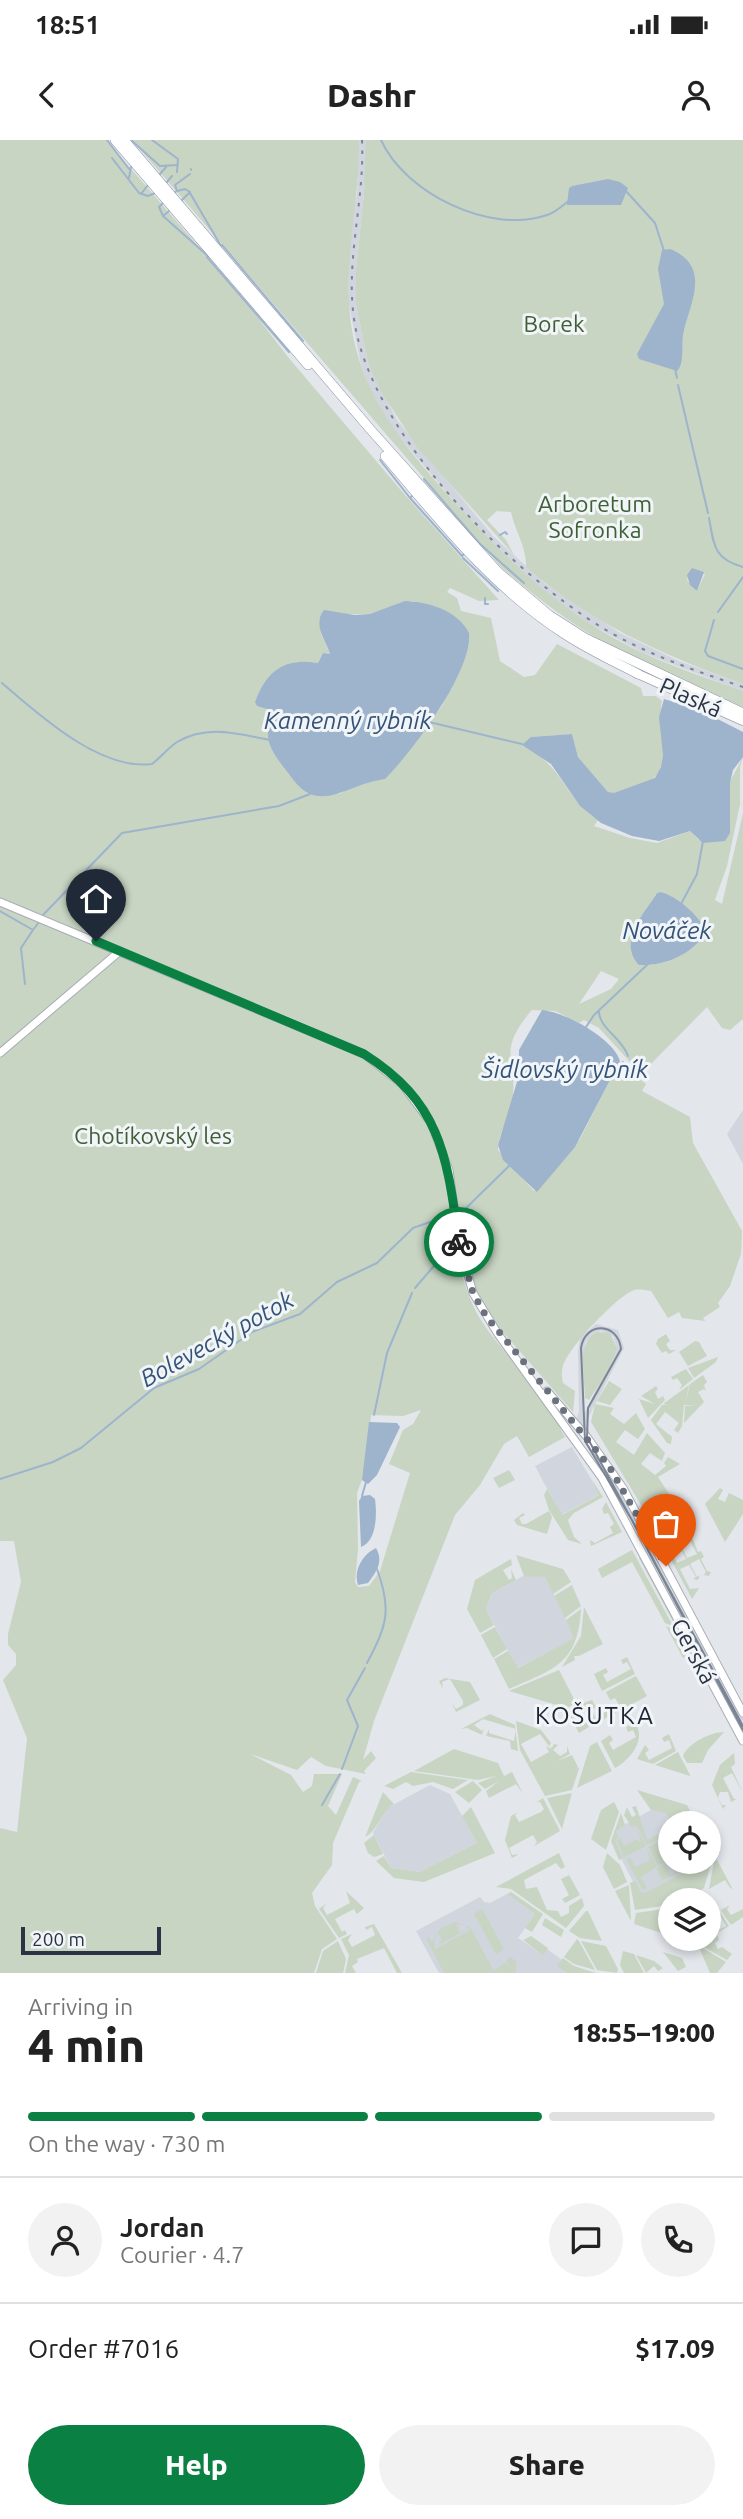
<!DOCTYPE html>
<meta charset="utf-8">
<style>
:root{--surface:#fff;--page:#f2f2f2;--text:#222;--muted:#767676;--line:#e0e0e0;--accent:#0b8043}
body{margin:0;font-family:Ubuntu,sans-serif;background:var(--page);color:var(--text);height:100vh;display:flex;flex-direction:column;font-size:26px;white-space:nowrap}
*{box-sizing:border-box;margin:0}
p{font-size:23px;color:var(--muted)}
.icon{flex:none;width:38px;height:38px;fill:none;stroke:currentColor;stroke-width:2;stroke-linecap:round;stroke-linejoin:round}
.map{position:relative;height:1833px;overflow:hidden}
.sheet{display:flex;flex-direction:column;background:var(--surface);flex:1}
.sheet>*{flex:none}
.buttons{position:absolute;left:658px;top:1671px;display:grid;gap:14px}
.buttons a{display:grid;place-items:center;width:63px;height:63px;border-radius:50%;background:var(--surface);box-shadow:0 4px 10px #0003;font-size:35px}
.scale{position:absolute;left:21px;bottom:18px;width:140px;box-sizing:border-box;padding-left:7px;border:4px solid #2a3344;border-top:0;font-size:19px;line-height:24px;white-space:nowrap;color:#2a3344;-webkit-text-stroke:5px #f2f5f8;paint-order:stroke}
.pin{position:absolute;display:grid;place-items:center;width:60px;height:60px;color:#fff;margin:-72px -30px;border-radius:50% 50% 50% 0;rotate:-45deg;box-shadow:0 0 7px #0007}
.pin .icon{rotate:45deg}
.courier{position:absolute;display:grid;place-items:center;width:70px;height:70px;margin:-35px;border:5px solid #0b8043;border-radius:50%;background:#fff;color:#222;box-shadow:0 2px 9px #0007}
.headline em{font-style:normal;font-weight:800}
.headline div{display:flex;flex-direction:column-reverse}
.headline{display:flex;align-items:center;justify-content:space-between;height:119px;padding:0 28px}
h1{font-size:46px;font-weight:800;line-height:52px}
.bar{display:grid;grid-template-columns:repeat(4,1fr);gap:10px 7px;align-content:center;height:84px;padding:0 28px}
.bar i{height:9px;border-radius:5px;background:var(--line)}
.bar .current{background:var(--accent)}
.bar p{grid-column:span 4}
.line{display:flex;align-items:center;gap:18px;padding:0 28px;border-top:2px solid var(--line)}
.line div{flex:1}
.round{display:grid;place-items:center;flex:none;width:74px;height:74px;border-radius:37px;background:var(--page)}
.action{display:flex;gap:14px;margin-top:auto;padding:14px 28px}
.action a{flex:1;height:80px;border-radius:42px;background:var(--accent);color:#fff;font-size:28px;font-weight:800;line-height:80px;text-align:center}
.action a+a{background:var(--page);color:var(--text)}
.status{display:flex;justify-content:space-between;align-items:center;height:49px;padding:0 35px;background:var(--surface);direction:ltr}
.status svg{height:19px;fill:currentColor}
header{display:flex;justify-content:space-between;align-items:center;height:91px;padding:0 28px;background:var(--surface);font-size:32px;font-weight:800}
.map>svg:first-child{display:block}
.built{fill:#d1d5dd;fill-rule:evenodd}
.green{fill:#c8d5c3;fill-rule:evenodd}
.water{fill:#9db4cc}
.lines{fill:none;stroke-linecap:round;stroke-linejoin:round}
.stream{stroke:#9db4cc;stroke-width:2}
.secondary-casing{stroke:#a8adb6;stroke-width:9}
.primary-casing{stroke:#a1aab7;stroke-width:10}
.highway-casing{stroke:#8993a2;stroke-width:10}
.secondary{stroke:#fff;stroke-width:7}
.primary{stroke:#fff;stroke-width:8}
.highway{stroke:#fff;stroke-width:9}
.tram{stroke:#7b8595;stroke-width:2}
.rail{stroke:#7b8595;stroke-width:2;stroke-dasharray:3.5 7;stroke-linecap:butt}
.done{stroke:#6b727e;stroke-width:7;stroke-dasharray:0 12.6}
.route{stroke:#0b8043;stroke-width:9}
.labels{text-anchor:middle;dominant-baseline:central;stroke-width:6;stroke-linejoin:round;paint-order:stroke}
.park-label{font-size:23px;fill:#3f6037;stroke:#f2f5f8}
.street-label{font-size:23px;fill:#2a3344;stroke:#f2f5f8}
.water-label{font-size:24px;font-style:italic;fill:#335379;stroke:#f2f5f8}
.neighbourhood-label{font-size:24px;letter-spacing:2px;fill:#1c2435;stroke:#f2f5f8}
</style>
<div class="status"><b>18:51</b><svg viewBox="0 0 49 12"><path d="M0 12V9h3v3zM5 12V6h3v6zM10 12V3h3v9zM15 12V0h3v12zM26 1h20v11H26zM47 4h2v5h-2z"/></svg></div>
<header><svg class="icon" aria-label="back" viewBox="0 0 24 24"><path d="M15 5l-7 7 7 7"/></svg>Dashr<svg class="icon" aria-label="person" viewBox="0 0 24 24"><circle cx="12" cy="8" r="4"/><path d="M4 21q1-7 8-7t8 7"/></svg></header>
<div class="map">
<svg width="743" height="1833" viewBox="0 0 743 1833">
<rect width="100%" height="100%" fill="#e3e6eb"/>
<path class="built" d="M359,0H366L367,23L356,130V164L368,222L397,280L494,397L546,444L620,493L679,521L743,544V551L643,513L590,484L552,458L489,402L389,285L372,254L361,225L349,165V98L357,53Z
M743,970V1024L727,994Z
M596,1184L618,1190L624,1208L587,1280L590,1296L576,1280L579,1272L578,1212L580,1198ZM601,1191L613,1196L617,1208L584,1274L585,1203L592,1194Z
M585,1297L605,1327L636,1380L633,1382Z
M572,1307L600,1354L561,1375L535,1326Z
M652,1408L743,1578V1580L737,1583L646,1411Z
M525,1435L545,1437L575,1498L517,1528L486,1469L491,1454Z
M430,1645L450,1654L477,1703L420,1732L391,1728L373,1693L387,1668Z
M651,1670L666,1672L672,1683L670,1722H693L697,1730L642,1759L612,1701L615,1690Z
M507,1754L535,1774L518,1798L542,1814L547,1809L580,1833H439L416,1791L480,1757L484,1762L490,1763Z"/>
<path class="green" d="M0,0H106L238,152L288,217L405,355L499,460L479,461L450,448L447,452L457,458L461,471L491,478L500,521L524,537L535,535L557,504L641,548L643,556H656L662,561C657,583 673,628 651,640C640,646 626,649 614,654L608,652L578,617L572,594L532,597L523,606C565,627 563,657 598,680L594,686L630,698L657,703L690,691L699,700L743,617L740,627V664L727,726L715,760L722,764L743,673V879L730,890L722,888L707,867L641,934L599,888L584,880L579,883L555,871L532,870C493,915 521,921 511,968C508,983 498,993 498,1010L534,1051L580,999L619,922L646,944L642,951L690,977L693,1003L742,1091L741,1114L730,1146L718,1163L720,1167L703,1178L705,1181L682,1178L679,1172L668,1178L651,1151C646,1150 639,1149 634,1150C616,1157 568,1208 563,1226C561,1232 562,1237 563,1243L575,1251L573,1272L494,1182L477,1153L462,1102L455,1042L437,984L421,960L382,921L308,885L0,758ZM412,461L437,467L466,514L442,566L388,636L355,645L339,654L268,583L267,569L255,562C265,533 286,517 318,523L323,513L330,514L321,494L319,480L344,474H370ZM661,752C679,757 697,776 706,792C692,815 665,826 639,825L631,792L657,753ZM601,831L619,839L611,849L579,864Z
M132,0H359C360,66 340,130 353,196C365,256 400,301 440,346C499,413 561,475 643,513C676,528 710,539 743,551V568C710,551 674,539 640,522C589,497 542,464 500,426Z
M366,0H743V544C660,514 593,484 526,427C527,408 515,391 511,372L497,371L487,380L506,400L514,415L417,307L380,250L368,222L356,164V130L364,53ZM690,432L705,434L697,451L687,440Z
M0,766L362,917C408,946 441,992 449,1046C455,1086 455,1123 471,1161C487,1201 529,1231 551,1268C556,1278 559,1287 565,1297L529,1317L517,1296L504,1304L480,1345L455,1375L374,1581L363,1620L371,1611L378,1621L376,1618L364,1631L366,1634L326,1626L311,1617L297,1630L250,1614L291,1635L303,1652L312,1646L314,1634H342L328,1666L336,1675L353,1637L362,1641L359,1642L333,1703L332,1725L312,1753L315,1766L337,1799L322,1809L314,1833H0V1688L17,1692L27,1598L3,1540L16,1525V1514L8,1505V1494L21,1442L14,1401H0ZM421,1270L413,1284L403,1290L389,1324L410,1333L380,1431L369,1446L358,1447L355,1442L358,1409L357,1353L366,1329L371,1275L403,1276Z
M597,1192L610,1193L617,1208L609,1229L589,1260L585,1258C585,1239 576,1200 597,1192Z
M666,1194L670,1201L666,1204L670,1210H676L669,1214L666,1211L662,1213L656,1204L658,1199Z
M695,1201L699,1202L707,1216L688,1226L679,1212Z
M718,1217L716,1222L694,1238L688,1228Z
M686,1229L693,1239L679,1250L682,1245L677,1238L673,1240L671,1237Z
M703,1235L707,1242L704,1245L706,1251L704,1249L698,1252L704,1262L684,1283L685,1266H697L684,1265L682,1286L678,1293L674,1290L679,1283L665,1272L656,1284L672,1297L671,1304L667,1303L651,1280L662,1265H668L663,1264L689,1245L685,1264L690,1244Z
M609,1241L622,1249L610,1265L597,1261Z
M656,1246L658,1249L655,1252L658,1259L663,1256L665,1260L648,1278L639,1259L655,1264L641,1256Z
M595,1264L614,1268L610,1274L624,1284L636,1273L645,1289L638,1299L625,1290L616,1302L634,1315L647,1293L665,1313L662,1321L650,1313L641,1324L655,1335L666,1326L664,1323L668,1317L680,1324L658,1337L677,1366L649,1378L591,1282Z
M509,1330L515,1340L499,1348L493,1338Z
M592,1340L603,1357L574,1373L568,1380L574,1397L582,1404L568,1400L549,1370L544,1355L547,1349L562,1375L599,1355Z
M720,1348L723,1350L718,1359L725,1362L729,1353L743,1360V1374L725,1402L705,1364Z
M606,1362L622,1392L591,1406L590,1400L595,1403L613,1393L610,1387L614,1384L608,1373L604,1374L602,1369Z
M549,1371L552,1377L547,1394L517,1385L514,1380L523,1373L525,1375L519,1378L522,1384H526Z
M685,1382L687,1393L667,1405L677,1423L686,1419L680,1407L677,1408L679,1403L684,1404L681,1406L687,1418L697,1414L690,1401L687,1402L692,1397L698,1412L701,1411L704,1417L701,1419L707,1431L711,1432L709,1436L704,1435L706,1432L699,1419L690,1424L697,1437L700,1435L698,1440L693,1439L696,1437L689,1425L680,1429L690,1449L699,1448L692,1459L659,1397Z
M632,1410L673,1486L665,1483L632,1422L602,1438L598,1429Z
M516,1415L563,1429L571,1442L553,1454L545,1437L524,1436Z
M641,1416L701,1529L699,1530L639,1418Z
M511,1419L512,1425L503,1430L509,1440L512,1438L511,1429L516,1440L491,1454L486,1469L494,1485L480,1493L467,1469L475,1440Z
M572,1445L581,1466L565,1478L554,1456Z
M584,1467L603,1504L579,1516H574L575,1520L562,1527L581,1496Z
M581,1469C578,1524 554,1529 509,1549L494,1519L508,1511L518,1528L574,1498L566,1480Z
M666,1486L675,1490L687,1516L683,1518Z
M495,1487L507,1509L493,1518L481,1495Z
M627,1517L635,1534L602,1551L594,1534L606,1528L608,1532L603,1535L607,1542L631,1529L627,1522L623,1524L621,1520Z
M559,1530L576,1563L567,1568L509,1551Z
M636,1536L647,1556L593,1585L581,1564L592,1560L596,1567L592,1570L595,1577L619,1565L615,1558L610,1560L606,1552Z
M445,1538L470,1542L480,1560L456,1572L452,1563L456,1569L463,1565V1561L450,1539L442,1542L443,1549L439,1541Z
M577,1565L589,1587L579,1593L567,1570Z
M490,1574L515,1585L518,1611L511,1609L510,1601L486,1596L489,1589V1593L514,1601L516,1589L483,1579L474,1585L482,1591L484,1588L482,1595L467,1588L461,1589Z
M516,1581L541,1590L551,1603L549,1606L552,1608L554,1604L558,1605L553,1610L560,1616L567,1612V1606L570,1614L557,1621L572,1615L579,1629L572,1650L545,1656L520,1610ZM540,1594L552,1610L546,1606L549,1612L531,1622L521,1604Z
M635,1583C647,1599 630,1620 615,1628L601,1601L610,1595L613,1600L609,1603L613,1610L636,1597L633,1590L628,1592L626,1587Z
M724,1592L708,1610L702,1623H687L683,1616C688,1603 711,1592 724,1592Z
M669,1594L676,1611L653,1624L637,1619L645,1605L649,1610L645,1613L649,1620L672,1608L669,1600L664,1602L662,1598Z
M597,1602L612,1631L577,1648L590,1606Z
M454,1609L498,1623L504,1636L512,1632L523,1654L516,1644L489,1658L486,1651L499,1641L485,1649L478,1643L496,1636L478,1640L414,1631Z
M678,1612L690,1635V1636L655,1625Z
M734,1613L735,1624L731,1627L743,1653L732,1633L723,1638L734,1659H737L731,1662L728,1652H720L718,1658L722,1665H726L723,1669L712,1645L720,1625Z
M411,1632L468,1640L453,1649L433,1642L413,1646L406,1642L393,1649L384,1646Z
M473,1641L482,1650L469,1663L455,1652Z
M637,1650L687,1665L695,1680L689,1683H672L666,1673L651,1670Z
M383,1652L394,1664C380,1672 379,1690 365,1697Z
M572,1653L562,1689L547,1658Z
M543,1658L560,1691L534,1706L537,1702L533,1695L509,1708L512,1715L519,1714L512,1718L505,1700L511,1676L518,1672L515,1675L519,1682L541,1672L544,1669L540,1662H537Z
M614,1662L619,1672L606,1710L591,1699L601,1670Z
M636,1666L647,1700L659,1694L661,1698L647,1705L638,1687L631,1686L624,1675L627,1667L632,1677L636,1675L632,1667Z
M471,1667L495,1713L424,1742L394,1738L376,1721L384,1716L391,1728L420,1732L477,1703L462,1676Z
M621,1673L625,1685L616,1691L618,1697L615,1701L623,1718L619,1720L611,1701Z
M668,1685L670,1720L658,1726L648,1707L665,1698L661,1693L668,1689Z
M637,1689L646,1706L624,1717L617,1700L620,1698L624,1706L636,1700L641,1702Z
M374,1695L383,1714L374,1717L368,1713L364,1703Z
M709,1704L714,1713L704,1748L683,1760H670V1765L635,1770L630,1743L635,1741L641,1752L645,1753L692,1728L690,1722H709Z
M647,1708L657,1727L641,1737L647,1748L662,1740L656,1729L665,1724L671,1735L685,1728L683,1722H687L690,1727L643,1750L626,1719L630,1717L635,1727L650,1720Z
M559,1713L565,1727L561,1729L556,1723L524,1740L526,1749L537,1747L547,1770L558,1771L561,1777L569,1773V1766L582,1758L584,1766L566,1788L511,1749L496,1747Z
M607,1713L620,1725L627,1742L614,1749L603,1727Z
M715,1716L732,1748L731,1749L725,1740L709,1749Z
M569,1735L580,1755L565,1763L562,1759L569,1755L561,1739Z
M629,1745L631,1781L615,1751Z
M346,1751L364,1768L357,1774L354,1769L335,1779L342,1792L345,1790L347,1794L339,1798L319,1769L327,1763L323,1768L327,1775L350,1763Z
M511,1752L543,1774L532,1792L525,1788L535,1774L507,1754Z
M730,1765L727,1769L731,1775L743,1769V1777L731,1785L721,1770Z
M670,1768V1796L634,1784L636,1773Z
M482,1769L504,1809L496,1814L474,1774Z
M586,1771H588L602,1801L580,1798L569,1791Z
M719,1771L729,1786L709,1798V1778L712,1776L719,1790L726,1786L720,1775L715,1773Z
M545,1778L564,1790L561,1797L542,1785Z
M455,1782L470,1787L494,1831L504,1823L512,1827L506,1822L510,1817L516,1821V1833H444L426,1798L428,1797L432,1802L440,1789ZM456,1784L465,1785L470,1790L435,1809L434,1801L438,1793L442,1800L438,1805L466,1790L459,1792Z
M374,1784L402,1833H397L384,1808L357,1819L358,1822L352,1826L356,1833H345L349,1815L341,1799L352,1794L348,1800L352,1807L375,1795L372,1787L366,1790L365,1787Z
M717,1795L719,1800L715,1803L718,1809L722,1807L732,1814L727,1820L702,1806Z
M531,1796L548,1808L543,1815L523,1800Z
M577,1799L579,1801L595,1830L574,1824L564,1817Z
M338,1801L346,1819L343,1833H316L323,1811Z
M581,1801L606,1806L618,1829L617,1833L597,1830Z
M698,1805L726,1822L717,1833H710Z
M623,1811L634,1814L644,1833H624L620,1825Z
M663,1812L682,1818L686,1827L678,1831Z
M636,1815L654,1821L663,1828L658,1831L654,1826L646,1833Z
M563,1818L574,1826L596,1833H567L557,1826Z"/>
<path class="water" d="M608,39L620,42L628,48L621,65H567L569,48L572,46Z
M670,109C714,127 688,166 683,195C681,206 685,223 677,231L639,219L637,214L664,164L658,129L662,110Z
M692,428L704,432L697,451L690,445L687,435Z
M405,461C429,462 457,470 469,493C473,531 411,613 385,639C345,644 318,678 289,634C282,625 272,613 269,602C266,591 271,580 267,569L257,566L255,562C266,531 285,517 318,523L323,513L330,514C326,500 312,485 324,470L355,475L370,474Z
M664,559L700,570L743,592V617L733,630L730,643V693L725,701L703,703L690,691L659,701L632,696L601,683L580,666L551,624L522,605L531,597L572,594L578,617L608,652L614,653L655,638L661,627L663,615L659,577Z
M661,752C677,756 701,777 706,792C692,815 665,826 639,825C617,801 644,774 657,753Z
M542,870C565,872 613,898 620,921L575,1007L537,1052L503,1020L498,1005L519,935V910Z
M369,1282L397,1283L400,1287L377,1335L368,1344L362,1340Z
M370,1355L375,1359C377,1374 377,1401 361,1407L359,1361L362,1356Z
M376,1408C384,1422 376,1432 368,1443L358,1445C353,1430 363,1414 376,1408Z"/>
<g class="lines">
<path class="stream" d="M107,0L129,29
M131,0L160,26L177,25
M152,0L178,19L177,32
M381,0C405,53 490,95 547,75C555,73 563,65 570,60
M112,18L139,53L148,56L155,53
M191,30V29
M160,34L167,26
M129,38L131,27
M167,42L172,36
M625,50L655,83L664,111
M177,51L185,49L190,52L182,60
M174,53L177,51L175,45L190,34
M190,53L221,106
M141,54L148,45
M165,61L159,67L163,76L169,71
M163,76L208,116
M222,105L303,201
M207,117L289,212
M675,229L677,238
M678,245L708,373
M380,320L410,358
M424,339L480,404L524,443
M412,356L410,358L462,416L464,414
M709,378C714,406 714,419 743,427
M500,395L505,392L507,394
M463,418L498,451
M485,458V464H488
M718,472L743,437
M714,480L705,511L708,516L743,529
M2,543C38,574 100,631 152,624C161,617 168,608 177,602C208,584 238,594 270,600
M429,582L522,604
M681,764L697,734L703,701
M0,771L33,790L39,782
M43,775L122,693L279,666L310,654
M25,844L21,808L33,790
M599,872C600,889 623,899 628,916
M586,887L594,875L648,824
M613,933L623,922
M459,1075L511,1024
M450,1077H451
M415,1148L439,1120V1078
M374,1275L387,1213L412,1153
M0,1339L53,1322L81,1308L154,1248L199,1229L252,1192L300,1174L337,1142L377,1123L413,1088L444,1077
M362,1356L366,1342
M367,1523C387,1485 392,1470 377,1429
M342,1629L358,1586L347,1560L365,1528
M322,1665L340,1634"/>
<defs>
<path id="secondary" d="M0,762L364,914L402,944L431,983L449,1030L459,1103L473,1153L498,1194L602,1338L743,1601
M0,913L120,811
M547,1251L587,1297L623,1348L743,1573"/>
<path id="primary" d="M638,534L743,581"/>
<path id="highway" d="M115,0L308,225
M124,0L370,289L498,432L549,475L585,498L743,573
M385,316C439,380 492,447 563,493C587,509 613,521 638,534"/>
</defs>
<use href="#secondary" class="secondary-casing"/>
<use href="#primary" class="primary-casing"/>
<use href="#highway" class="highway-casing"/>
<use href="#secondary" class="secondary"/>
<use href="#primary" class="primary"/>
<use href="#highway" class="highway"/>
<path class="tram" d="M743,1586L587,1297L588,1268L621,1209C618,1182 585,1181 581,1208L585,1301L633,1382L743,1590"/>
<path class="rail" d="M362,0C365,62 344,123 355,185C374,296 512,434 606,490C649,515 696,531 743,547"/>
</g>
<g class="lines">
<path class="done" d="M459,1102L473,1153L486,1176L609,1326L666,1426"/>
<path class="route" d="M96,801L364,914C442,963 447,1018 459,1102"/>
</g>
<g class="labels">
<g class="park-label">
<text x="554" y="183">Borek</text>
<text x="595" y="363">Arboretum<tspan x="595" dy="26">Sofronka</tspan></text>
<text x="153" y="995">Chotíkovský les</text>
</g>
<g class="street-label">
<text transform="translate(691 557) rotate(24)">Plaská</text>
<text transform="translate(694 1511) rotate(62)">Gerská</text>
</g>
<g class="water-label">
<text x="348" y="580">Kamenný rybník</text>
<text x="667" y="790">Nováček</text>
<text x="565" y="929">Šidlovský rybník</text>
<text transform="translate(217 1199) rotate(-29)">Bolevecký potok</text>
</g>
<g class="neighbourhood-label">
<text x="595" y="1575">KOŠUTKA</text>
</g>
</g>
</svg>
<div class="buttons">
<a><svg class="icon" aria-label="locate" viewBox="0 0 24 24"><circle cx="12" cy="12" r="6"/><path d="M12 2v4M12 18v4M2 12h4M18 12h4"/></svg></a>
<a><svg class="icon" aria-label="layers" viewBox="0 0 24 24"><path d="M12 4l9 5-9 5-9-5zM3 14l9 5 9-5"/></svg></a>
</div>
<div class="scale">200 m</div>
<div class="pin" style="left:666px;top:1426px;background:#ea580c"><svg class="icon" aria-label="bag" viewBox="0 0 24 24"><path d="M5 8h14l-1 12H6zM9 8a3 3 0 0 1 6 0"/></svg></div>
<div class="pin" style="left:96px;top:801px;background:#1f2937"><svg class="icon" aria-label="home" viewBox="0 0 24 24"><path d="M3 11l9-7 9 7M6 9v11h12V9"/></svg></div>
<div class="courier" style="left:459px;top:1102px"><svg class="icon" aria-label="bike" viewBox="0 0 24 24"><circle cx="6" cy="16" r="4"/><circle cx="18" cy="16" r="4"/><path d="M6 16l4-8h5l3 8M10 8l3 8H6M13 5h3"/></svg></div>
</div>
<section class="sheet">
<div class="headline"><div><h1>4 min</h1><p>Arriving in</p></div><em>18:55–19:00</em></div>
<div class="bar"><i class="current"></i><i class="current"></i><i class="current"></i><i></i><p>On the way · 730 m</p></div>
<div class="line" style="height:126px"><a class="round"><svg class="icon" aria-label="person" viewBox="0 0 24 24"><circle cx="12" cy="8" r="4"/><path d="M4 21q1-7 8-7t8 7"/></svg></a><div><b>Jordan</b><p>Courier · 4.7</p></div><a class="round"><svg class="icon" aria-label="chat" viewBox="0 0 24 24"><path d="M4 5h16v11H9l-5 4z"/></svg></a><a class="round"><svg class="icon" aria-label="phone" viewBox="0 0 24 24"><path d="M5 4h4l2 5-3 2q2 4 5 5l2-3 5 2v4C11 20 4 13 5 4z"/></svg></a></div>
<div class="line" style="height:91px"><div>Order #7016</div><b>$17.09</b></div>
<div class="action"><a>Help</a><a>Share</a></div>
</section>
